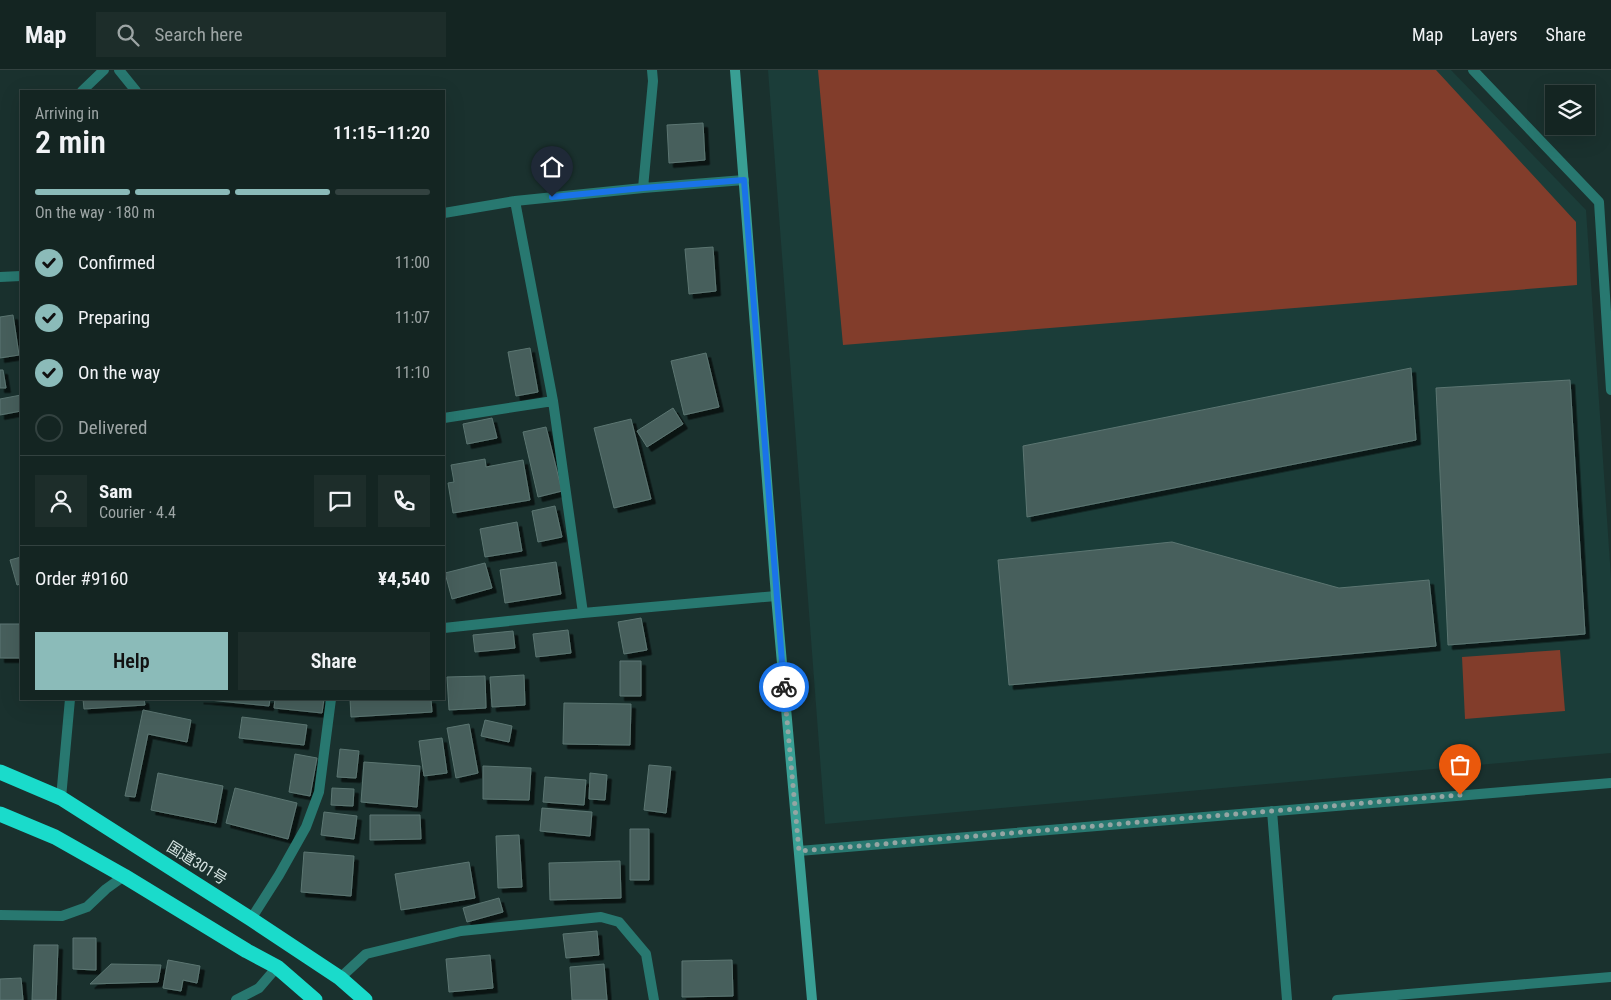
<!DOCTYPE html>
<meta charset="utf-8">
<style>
:root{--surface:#142522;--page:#1d2d2a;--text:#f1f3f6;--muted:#9da5a5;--line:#334240;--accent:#8bbbb9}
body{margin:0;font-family:"Roboto Condensed","Noto Sans JP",sans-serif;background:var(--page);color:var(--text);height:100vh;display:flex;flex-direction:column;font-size:19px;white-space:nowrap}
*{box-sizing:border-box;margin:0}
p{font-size:16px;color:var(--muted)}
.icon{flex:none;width:28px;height:28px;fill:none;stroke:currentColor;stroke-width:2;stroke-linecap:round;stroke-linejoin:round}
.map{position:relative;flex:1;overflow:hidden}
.drawer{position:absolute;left:20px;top:20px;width:425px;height:610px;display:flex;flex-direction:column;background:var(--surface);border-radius:0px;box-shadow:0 5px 20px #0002,0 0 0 1px var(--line)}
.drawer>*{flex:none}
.tools{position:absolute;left:1545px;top:15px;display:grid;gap:10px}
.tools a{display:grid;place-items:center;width:50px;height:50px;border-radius:0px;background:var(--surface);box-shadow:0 5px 20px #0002,0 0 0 1px var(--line);font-size:25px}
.pin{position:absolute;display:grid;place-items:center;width:42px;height:42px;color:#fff;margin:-51px -21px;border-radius:50% 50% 50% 0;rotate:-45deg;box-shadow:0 0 5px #0007}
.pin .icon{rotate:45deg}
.courier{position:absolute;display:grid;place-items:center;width:50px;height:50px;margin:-25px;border:4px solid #1a73e8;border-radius:50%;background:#fff;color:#222;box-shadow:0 1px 6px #0007}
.head em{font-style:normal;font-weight:600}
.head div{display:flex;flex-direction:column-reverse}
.head{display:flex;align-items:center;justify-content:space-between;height:85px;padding:0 15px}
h1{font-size:32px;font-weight:600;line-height:38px}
.bar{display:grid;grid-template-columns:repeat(4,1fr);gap:8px 5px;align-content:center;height:60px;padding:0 15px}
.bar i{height:6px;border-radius:4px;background:var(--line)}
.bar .current{background:var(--accent)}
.bar p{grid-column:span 4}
.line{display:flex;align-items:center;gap:12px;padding:0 15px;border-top:1px solid var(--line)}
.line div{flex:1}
.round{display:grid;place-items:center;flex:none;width:52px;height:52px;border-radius:0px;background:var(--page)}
ol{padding:0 15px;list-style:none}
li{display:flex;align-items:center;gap:15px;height:55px}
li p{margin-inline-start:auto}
li .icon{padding:5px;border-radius:50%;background:var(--accent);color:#111;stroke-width:4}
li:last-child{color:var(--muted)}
li i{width:28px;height:28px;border:2px solid var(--line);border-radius:50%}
.button{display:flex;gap:10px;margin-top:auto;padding:10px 15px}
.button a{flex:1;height:58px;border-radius:0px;background:var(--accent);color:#111;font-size:20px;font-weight:600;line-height:58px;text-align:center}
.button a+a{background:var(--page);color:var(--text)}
header{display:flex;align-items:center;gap:30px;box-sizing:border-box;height:70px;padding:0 25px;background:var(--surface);border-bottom:1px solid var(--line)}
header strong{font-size:24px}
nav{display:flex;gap:28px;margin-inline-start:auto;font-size:18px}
.search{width:350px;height:45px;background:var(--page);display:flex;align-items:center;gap:12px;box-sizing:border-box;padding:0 18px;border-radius:0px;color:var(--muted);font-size:19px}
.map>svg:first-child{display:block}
.built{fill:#1b3d39}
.green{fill:#823d2b}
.building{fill:#475f5c;stroke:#5c7672;filter:url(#shadow)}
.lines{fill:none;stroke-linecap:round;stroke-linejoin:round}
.street{stroke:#287870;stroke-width:10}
.secondary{stroke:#399f94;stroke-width:10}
.highway{stroke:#1adbcb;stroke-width:15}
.done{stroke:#94a5a3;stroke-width:5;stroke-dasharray:0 9}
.route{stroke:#1a73e8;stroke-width:6}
.labels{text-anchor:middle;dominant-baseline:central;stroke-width:5;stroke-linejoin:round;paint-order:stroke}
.street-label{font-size:15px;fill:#d6e4e2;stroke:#1a312e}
</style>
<header>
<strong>Map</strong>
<div class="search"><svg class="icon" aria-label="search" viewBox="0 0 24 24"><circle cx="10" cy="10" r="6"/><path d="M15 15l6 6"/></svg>Search here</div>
<nav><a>Map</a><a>Layers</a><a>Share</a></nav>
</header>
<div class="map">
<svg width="1611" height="930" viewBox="0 0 1611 930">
<defs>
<filter id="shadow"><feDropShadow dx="4.5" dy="4.5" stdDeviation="0" flood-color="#0009"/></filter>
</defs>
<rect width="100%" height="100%" fill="#1a312e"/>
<path class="built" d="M768,0H1451L1586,140L1611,508V683L825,754Z"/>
<path class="green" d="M818,0H1436L1576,152L1577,215L843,275Z
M1560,580L1565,641L1465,649L1462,587Z"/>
<path class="building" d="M703,53L705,90L669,93L667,55Z
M713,177L716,221L689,224L685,179Z
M13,245L19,285L0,288V247Z
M530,278L538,322L516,326L508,282Z
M706,283L719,337L684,345L671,291Z
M1411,298L1416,370L1027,447L1023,376Z
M0,300H3L6,318H0Z
M1570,310L1585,564L1448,575L1436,318Z
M21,325V341L0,345V329Z
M673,338L683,354L647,377L637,361Z
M492,348L497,368L467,374L463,354Z
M631,349L651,429L614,438L594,358Z
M546,357L562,421L538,427L523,362Z
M485,389L486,397L523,390L530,430L453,443L448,413L454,412L451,395Z
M555,436L562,467L538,472L532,441Z
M517,452L522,481L485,487L480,459Z
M1172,472L1339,518L1429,510L1436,576L1009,615L998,490Z
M21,487V514L17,515L10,490Z
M556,492L561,524L505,533L500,500Z
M485,493L492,518L452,529L445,503Z
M641,548L647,580L624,584L618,552Z
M0,554H21V588H0Z
M568,560L571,583L536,587L533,564Z
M513,561L515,578L475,582L473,565Z
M620,591H641V626H620Z
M524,605L525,635L492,637L490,607Z
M485,606L486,638L449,640L447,607Z
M83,629H144L145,635L84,639Z
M199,629H270L269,636Z
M275,629H324L322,643L274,638Z
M350,629H431L432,642L351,647Z
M564,633L631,634L630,675L563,674Z
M143,640L191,650L187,672L148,664L135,727L125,726Z
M242,647L307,655L304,675L239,668Z
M485,650L512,656L509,672L481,666Z
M469,654L478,703L456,708L447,658Z
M442,668L447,703L424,706L419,671Z
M340,679L359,681L356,708L337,707Z
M295,684L317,688L310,726L289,722Z
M364,692L420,696L417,737L361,732Z
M649,695L671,697L666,743L644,740Z
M483,696L531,698L529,730L483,729Z
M158,703L223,716L216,753L151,740Z
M590,703L607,705L605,730L589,729Z
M545,707L586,710L584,735L543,732Z
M235,718L297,733L288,769L226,753Z
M332,718L354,719L353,736L331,735Z
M542,738L592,742L590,766L540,761Z
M324,742L357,746L354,769L321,765Z
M370,745H420L421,769L370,770Z
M630,759H649V810H630Z
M519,765L522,817L498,818L496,766Z
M304,782L354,786L351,826L301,822Z
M620,791L621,828L550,830L549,793Z
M469,792L475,828L401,840L395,804Z
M499,828L503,842L467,852L463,838Z
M597,861L599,885L566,888L563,864Z
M73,868H96V900L73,899Z
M34,875H58L56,930H32Z
M490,885L493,918L449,922L446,889Z
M168,890L200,896L197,913L183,910L181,921L163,918Z
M732,890L733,926L682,927V891Z
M111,894L161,895L158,912L90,914Z
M604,894L607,930H572L570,897Z
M21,908L23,930H0V909Z"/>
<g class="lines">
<path class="street" d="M119,0L136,21
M1473,0L1599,132L1611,320
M82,21L104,0
M643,118L653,11L652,0
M444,143L515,131L643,118L744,110
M0,207L21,206
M444,348L553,331
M583,543L776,526
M444,558L583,543L553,331L515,131
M61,728L70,629
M1272,741L1287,930
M799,781L1611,713
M0,845L62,846L87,837L106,819L124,806
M251,849L279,805L306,757L319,722L331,629
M340,908L366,884L461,861L601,847L619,852L646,884L654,930
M236,930L259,918L277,897
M1337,930L1611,907"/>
<path class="secondary" d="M735,0L776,526L812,930"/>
<path class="highway" d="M0,702L61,728L251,849L340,908L365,930
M0,744L55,767L124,806L247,881L277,897L315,930"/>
</g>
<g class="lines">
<path class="done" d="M784,617L799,781L1460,725"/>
<path class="route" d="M552,127L643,118L744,110L784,617"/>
</g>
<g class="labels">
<g class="street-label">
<text transform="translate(197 793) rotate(32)">国道301号</text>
</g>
</g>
</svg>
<div class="tools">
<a><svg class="icon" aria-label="layers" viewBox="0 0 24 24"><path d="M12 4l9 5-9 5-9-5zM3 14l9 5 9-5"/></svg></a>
</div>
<div class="pin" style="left:1460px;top:725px;background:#ea580c"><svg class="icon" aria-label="bag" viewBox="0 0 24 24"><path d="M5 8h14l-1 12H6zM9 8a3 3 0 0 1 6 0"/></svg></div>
<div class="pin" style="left:552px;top:127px;background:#1f2937"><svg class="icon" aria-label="home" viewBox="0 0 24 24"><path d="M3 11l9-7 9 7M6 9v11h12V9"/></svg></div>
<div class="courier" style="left:784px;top:617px"><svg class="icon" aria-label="bike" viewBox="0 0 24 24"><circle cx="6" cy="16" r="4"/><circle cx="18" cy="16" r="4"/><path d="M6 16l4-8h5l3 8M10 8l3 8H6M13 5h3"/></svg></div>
<section class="drawer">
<div class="head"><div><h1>2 min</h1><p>Arriving in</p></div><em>11:15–11:20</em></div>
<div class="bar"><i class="current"></i><i class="current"></i><i class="current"></i><i></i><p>On the way · 180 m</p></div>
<ol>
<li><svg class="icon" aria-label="check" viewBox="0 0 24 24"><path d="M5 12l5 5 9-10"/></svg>Confirmed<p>11:00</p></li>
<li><svg class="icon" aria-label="check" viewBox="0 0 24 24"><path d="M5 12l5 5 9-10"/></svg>Preparing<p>11:07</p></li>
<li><svg class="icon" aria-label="check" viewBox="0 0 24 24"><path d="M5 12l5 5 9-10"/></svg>On the way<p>11:10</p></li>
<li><i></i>Delivered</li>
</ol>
<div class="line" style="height:90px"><a class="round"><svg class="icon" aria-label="person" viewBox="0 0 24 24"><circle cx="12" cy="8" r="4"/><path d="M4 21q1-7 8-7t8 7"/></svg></a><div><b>Sam</b><p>Courier · 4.4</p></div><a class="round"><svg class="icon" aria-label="chat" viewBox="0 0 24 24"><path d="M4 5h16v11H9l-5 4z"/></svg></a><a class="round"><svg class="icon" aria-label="phone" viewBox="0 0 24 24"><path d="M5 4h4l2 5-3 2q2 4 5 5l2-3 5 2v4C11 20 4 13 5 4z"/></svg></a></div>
<div class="line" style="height:65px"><div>Order #9160</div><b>¥4,540</b></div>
<div class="button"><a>Help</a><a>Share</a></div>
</section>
</div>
